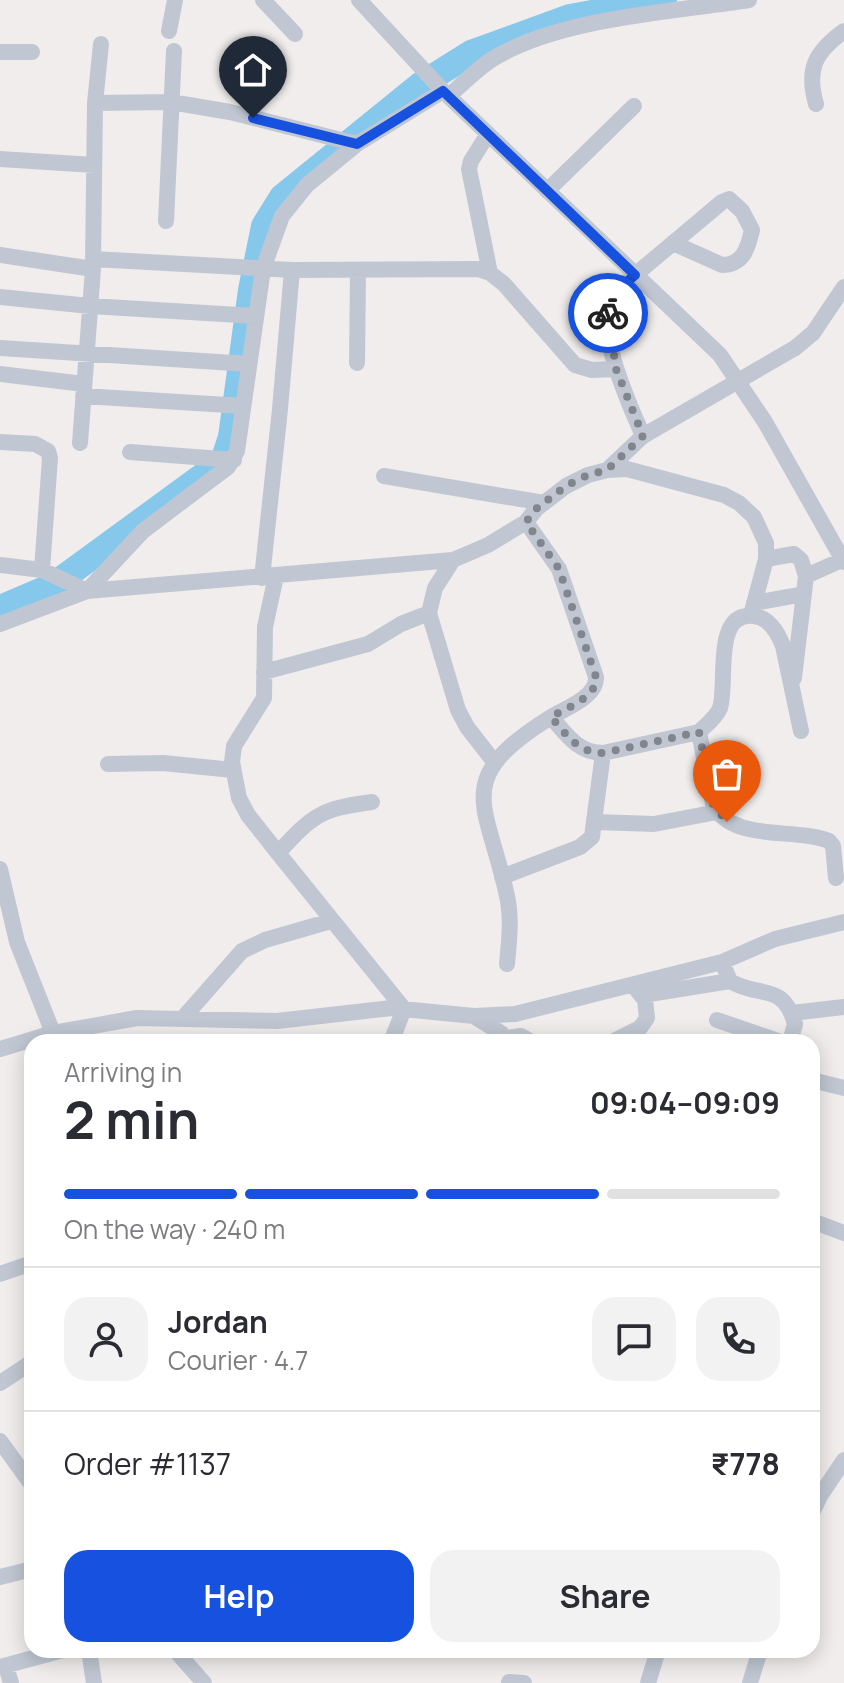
<!DOCTYPE html>
<meta charset="utf-8">
<style>
:root{--surface:#fff;--page:#f2f2f3;--text:#2b2b33;--muted:#7c7c81;--line:#e1e1e2;--accent:#1651e0}
body{margin:0;font-family:Manrope,sans-serif;background:var(--page);color:var(--text);height:100vh;display:flex;flex-direction:column;font-size:30px;white-space:nowrap}
*{box-sizing:border-box;margin:0}
p{font-size:26px;color:var(--muted)}
.icon{flex:none;width:44px;height:44px;fill:none;stroke:currentColor;stroke-width:2;stroke-linecap:round;stroke-linejoin:round}
.map{position:relative;flex:1;overflow:hidden}
.drawer{position:absolute;left:24px;top:1034px;width:796px;height:624px;display:flex;flex-direction:column;background:var(--surface);border-radius:24px;box-shadow:0 4px 20px #0003}
.drawer>*{flex:none}
.pin{position:absolute;display:grid;place-items:center;width:68px;height:68px;color:#fff;margin:-82px -34px;border-radius:50% 50% 50% 0;rotate:-45deg;box-shadow:0 0 8px #0007}
.pin .icon{rotate:45deg}
.courier{position:absolute;display:grid;place-items:center;width:80px;height:80px;margin:-40px;border:6px solid #1651e0;border-radius:50%;background:#fff;color:#222;box-shadow:0 2px 10px #0007}
.overview em{font-style:normal;font-weight:700}
.overview div{display:flex;flex-direction:column-reverse}
.overview{display:flex;align-items:center;justify-content:space-between;height:136px;padding:0 40px}
h1{font-size:52px;font-weight:700;line-height:60px}
.bar{display:grid;grid-template-columns:repeat(4,1fr);gap:12px 8px;align-content:center;height:96px;padding:0 40px}
.bar i{height:10px;border-radius:6px;background:var(--line)}
.bar .active{background:var(--accent)}
.bar p{grid-column:span 4}
.line{display:flex;align-items:center;gap:20px;padding:0 40px;border-top:2px solid var(--line)}
.line div{flex:1}
.round{display:grid;place-items:center;flex:none;width:84px;height:84px;border-radius:24px;background:var(--page)}
.action{display:flex;gap:16px;margin-top:auto;padding:16px 40px}
.action a{flex:1;height:92px;border-radius:24px;background:var(--accent);color:#fff;font-size:32px;font-weight:700;line-height:92px;text-align:center}
.action a+a{background:var(--page);color:var(--text)}
.map>svg:first-child{display:block}
.lines{fill:none;stroke-linecap:round;stroke-linejoin:round}
.river{stroke:#86c8ec;stroke-width:26}
.minor{stroke:#c0c7d2;stroke-width:16}
.done{stroke:#81858d;stroke-width:8;stroke-dasharray:0 14.4}
.route{stroke:#1651e0;stroke-width:10}
</style>
<div class="map">
<svg width="844" height="1683" viewBox="0 0 844 1683">
<rect width="100%" height="100%" fill="#f0edec"/>
<g class="lines">
<path class="river" d="M0,608L52,586L223,461L231,437L251,290L264,226L282,197L420,85L471,53L570,17L664,0"/>
<path class="minor" d="M263,0L295,34
M359,0L443,91L720,355L765,422L844,562
M169,31L175,0
M0,52H32
M449,96C462,84 476,70 491,60C557,18 672,12 749,0
M95,103L171,102L230,112L357,144
M816,104C806,69 815,52 844,31
M488,134L471,161L469,169L490,273
M0,159L94,165
M547,191L634,106
M166,221L174,51
M0,255L93,269L80,443
M93,259L292,270L478,269L490,273L504,284L575,365L592,370L616,369
M93,266L95,103L101,44
M0,297L90,306L256,316
M0,348L249,364
M357,363L358,271
M0,374L84,384
M83,396L243,406
M643,436C629,403 589,320 617,290L722,202L729,199L742,211L752,230C748,248 743,265 722,265L673,243
M0,442L35,444L48,451L50,458L42,570
M130,452L234,460
M607,470L643,436L795,348L813,333L844,287
M384,476L544,503
M526,522L559,569L596,677C597,697 566,708 551,717
M766,559L794,554L801,560L806,576L842,560
M453,560L435,588L429,613L458,710L467,727L495,763
M0,565L42,570L87,591L453,560L488,545L526,522L536,509L566,486L588,475L607,470L627,469L724,495L739,503L754,517L766,543V559L751,615
M276,576L265,627L264,698L234,746L232,762L239,798L248,815L278,853L404,1009L391,1042
M262,578L280,409L292,270
M754,603L804,594
M0,624L87,591L143,531L228,467L237,451L263,269L282,216L307,185L357,144L443,91
M264,672L368,644L401,624L429,613
M794,678L806,576
M801,731L783,646C778,633 769,617 753,616C712,612 728,685 720,708C716,718 706,725 699,732L713,804C732,843 794,827 829,841L833,846L836,878
M108,764L163,763L233,770
M596,822L654,824L717,812
M278,853C313,815 320,809 372,802
M0,869L17,942L53,1033
M502,877L580,847L592,837L603,753
M722,962L730,981C759,999 783,981 795,1024L790,1042
M507,964C509,941 512,919 507,896C487,802 450,780 551,717C566,734 578,753 603,753L699,732
M643,995L730,981
M792,1013L844,1007
M475,1017L501,1033L508,1042
M183,1018L242,951L265,940L331,921
M717,1020L781,1042
M507,1038L521,1036L532,1042
M612,1042L640,1028L647,1018L645,1000L636,989
M0,1049L53,1033L137,1018L277,1021L392,1008L474,1016L515,1014L722,962L775,939L844,922
M812,1080L844,1088
M812,1221L844,1233
M0,1274L32,1263
M0,1383L32,1362
M0,1441L32,1485
M812,1513L820,1496L844,1460
M0,1577L32,1569
M89,1650L94,1683
M175,1650L204,1683
M6,1666L11,1683
M0,1667L63,1650
M509,1682L524,1683
M648,1683L658,1650
M750,1683L760,1650"/>
</g>
<g class="lines">
<path class="done" d="M608,313L616,369L643,436L607,470L588,475L566,486L536,509L526,522L559,569L596,677C598,697 566,708 551,717C566,734 578,753 603,753L699,732L713,804L727,822"/>
<path class="route" d="M253,118L357,144L443,91L635,275L610,296L608,313"/>
</g>
</svg>
<div class="pin" style="left:727px;top:822px;background:#ea580c"><svg class="icon" aria-label="bag" viewBox="0 0 24 24"><path d="M5 8h14l-1 12H6zM9 8a3 3 0 0 1 6 0"/></svg></div>
<div class="pin" style="left:253px;top:118px;background:#1f2937"><svg class="icon" aria-label="home" viewBox="0 0 24 24"><path d="M3 11l9-7 9 7M6 9v11h12V9"/></svg></div>
<div class="courier" style="left:608px;top:313px"><svg class="icon" aria-label="bike" viewBox="0 0 24 24"><circle cx="6" cy="16" r="4"/><circle cx="18" cy="16" r="4"/><path d="M6 16l4-8h5l3 8M10 8l3 8H6M13 5h3"/></svg></div>
<section class="drawer">
<div class="overview"><div><h1>2 min</h1><p>Arriving in</p></div><em>09:04–09:09</em></div>
<div class="bar"><i class="active"></i><i class="active"></i><i class="active"></i><i></i><p>On the way · 240 m</p></div>
<div class="line" style="height:144px"><a class="round"><svg class="icon" aria-label="person" viewBox="0 0 24 24"><circle cx="12" cy="8" r="4"/><path d="M4 21q1-7 8-7t8 7"/></svg></a><div><b>Jordan</b><p>Courier · 4.7</p></div><a class="round"><svg class="icon" aria-label="chat" viewBox="0 0 24 24"><path d="M4 5h16v11H9l-5 4z"/></svg></a><a class="round"><svg class="icon" aria-label="phone" viewBox="0 0 24 24"><path d="M5 4h4l2 5-3 2q2 4 5 5l2-3 5 2v4C11 20 4 13 5 4z"/></svg></a></div>
<div class="line" style="height:104px"><div>Order #1137</div><b>₹778</b></div>
<div class="action"><a>Help</a><a>Share</a></div>
</section>
</div>
